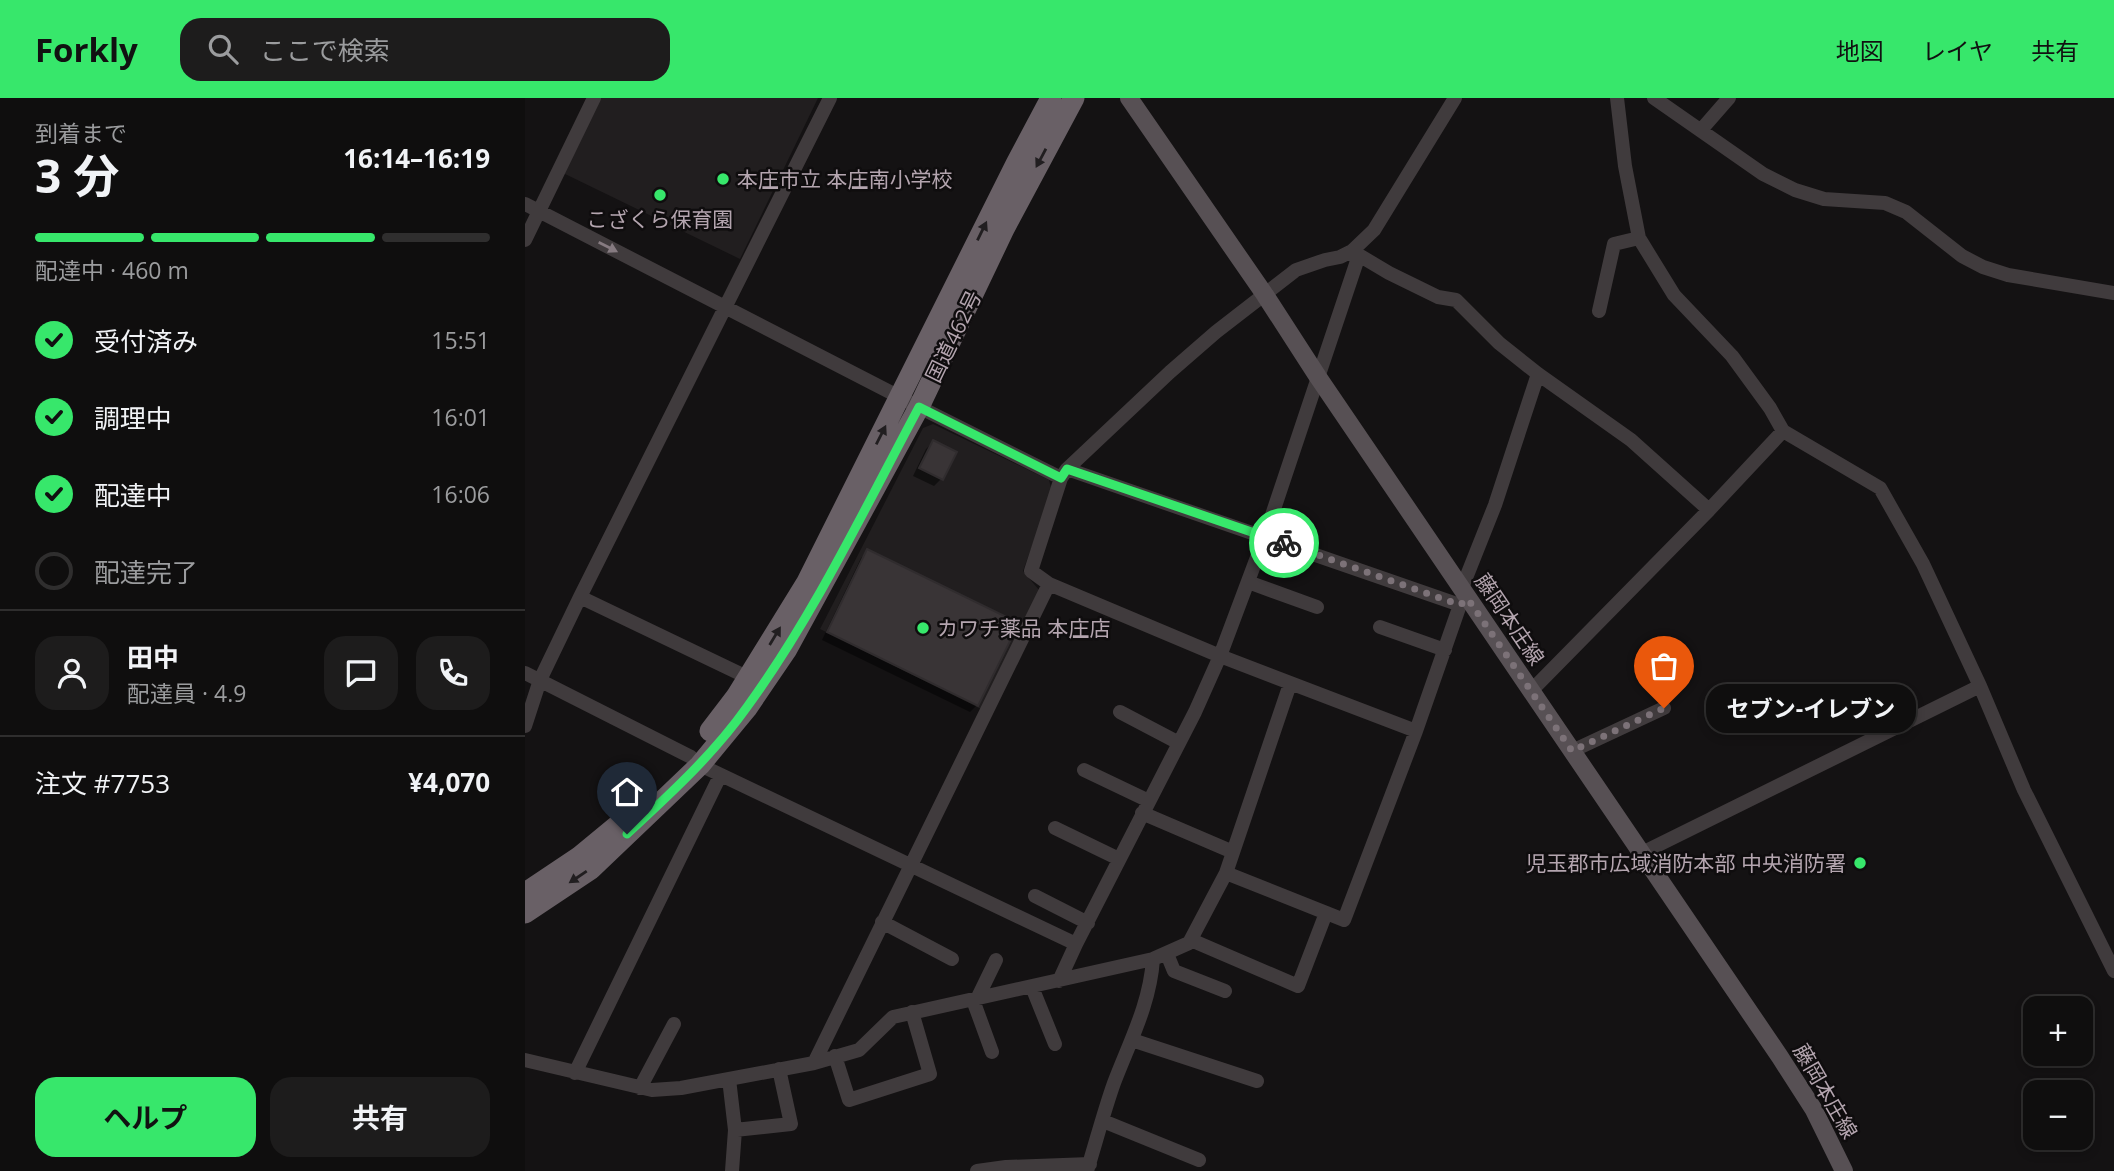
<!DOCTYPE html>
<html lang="ja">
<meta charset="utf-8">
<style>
:root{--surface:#0f0e0e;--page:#1d1c1c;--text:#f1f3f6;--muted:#9b9c9e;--line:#2f2e2e;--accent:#37e76b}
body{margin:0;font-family:"Open Sans","Noto Sans JP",sans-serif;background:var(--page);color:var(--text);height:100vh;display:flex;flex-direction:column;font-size:26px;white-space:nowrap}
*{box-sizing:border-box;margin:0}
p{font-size:23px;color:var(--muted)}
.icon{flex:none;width:38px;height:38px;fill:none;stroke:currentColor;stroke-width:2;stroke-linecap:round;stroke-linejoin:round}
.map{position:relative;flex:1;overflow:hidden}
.details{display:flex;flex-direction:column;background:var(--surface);width:525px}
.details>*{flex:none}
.tools{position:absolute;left:1498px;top:898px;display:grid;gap:14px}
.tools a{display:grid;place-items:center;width:70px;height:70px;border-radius:14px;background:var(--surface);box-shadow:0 4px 10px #0003,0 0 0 2px var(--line);font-size:35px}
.pin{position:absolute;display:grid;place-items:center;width:60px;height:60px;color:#fff;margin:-72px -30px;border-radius:50% 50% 50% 0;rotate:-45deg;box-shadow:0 0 7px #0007}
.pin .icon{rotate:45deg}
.courier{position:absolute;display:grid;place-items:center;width:70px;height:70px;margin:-35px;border:5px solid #37e76b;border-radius:50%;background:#fff;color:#222;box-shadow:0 2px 9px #0007}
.bubble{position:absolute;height:49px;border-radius:21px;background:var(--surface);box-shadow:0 4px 10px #0003,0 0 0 2px var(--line);font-size:23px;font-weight:700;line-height:49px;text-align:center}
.headline em{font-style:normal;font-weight:700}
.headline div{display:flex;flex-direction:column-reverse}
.headline{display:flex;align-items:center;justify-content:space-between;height:119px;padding:0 35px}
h1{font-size:46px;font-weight:700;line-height:52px}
.bar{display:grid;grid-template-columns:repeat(4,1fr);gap:10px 7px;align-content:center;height:84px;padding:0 35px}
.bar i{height:9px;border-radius:5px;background:var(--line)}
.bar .active{background:var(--accent)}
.bar p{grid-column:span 4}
.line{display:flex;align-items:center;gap:18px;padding:0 35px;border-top:2px solid var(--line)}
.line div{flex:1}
.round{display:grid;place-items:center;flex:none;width:74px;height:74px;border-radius:21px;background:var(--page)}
ol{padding:0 35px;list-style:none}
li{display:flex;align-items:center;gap:21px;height:77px}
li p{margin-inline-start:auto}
li .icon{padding:7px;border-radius:50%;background:var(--accent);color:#111;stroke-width:4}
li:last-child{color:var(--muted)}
li i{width:38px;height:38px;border:4px solid var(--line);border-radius:50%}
.primary-button{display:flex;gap:14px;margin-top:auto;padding:14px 35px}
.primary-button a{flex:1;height:80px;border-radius:21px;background:var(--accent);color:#111;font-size:28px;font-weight:700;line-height:80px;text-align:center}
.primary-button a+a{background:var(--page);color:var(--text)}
header{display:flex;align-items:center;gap:42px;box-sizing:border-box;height:98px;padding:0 35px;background:var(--accent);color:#111}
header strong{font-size:33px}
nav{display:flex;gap:38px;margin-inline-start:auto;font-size:24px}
.search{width:490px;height:63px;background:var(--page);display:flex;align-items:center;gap:18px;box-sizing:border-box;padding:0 24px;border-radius:21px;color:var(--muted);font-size:26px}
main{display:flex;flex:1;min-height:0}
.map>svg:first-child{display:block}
.built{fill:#211e1f}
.shadow{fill:#0007}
.building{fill:#393436;stroke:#302c2e;stroke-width:2}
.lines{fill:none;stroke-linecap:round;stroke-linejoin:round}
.minor{stroke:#403b3d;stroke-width:14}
.major{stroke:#575054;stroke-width:18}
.highway{stroke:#696066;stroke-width:21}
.oneway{fill:#211e20}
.oneway2{fill:#867b81}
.done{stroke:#7c7278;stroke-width:7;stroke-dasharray:0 12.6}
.route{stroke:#37e76b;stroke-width:9}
.poi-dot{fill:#37e76b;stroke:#0f0d0e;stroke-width:2.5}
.labels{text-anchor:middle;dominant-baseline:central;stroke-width:5;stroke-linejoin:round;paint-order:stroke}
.poi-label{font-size:21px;fill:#b4a5af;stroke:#0f0d0e;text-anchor:start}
.street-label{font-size:21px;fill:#b4a5af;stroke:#0f0d0e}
</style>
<header>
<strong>Forkly</strong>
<div class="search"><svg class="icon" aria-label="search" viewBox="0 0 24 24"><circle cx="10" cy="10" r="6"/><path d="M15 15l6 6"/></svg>ここで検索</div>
<nav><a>地図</a><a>レイヤ</a><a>共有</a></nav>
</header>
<main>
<section class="details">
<div class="headline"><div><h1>3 分</h1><p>到着まで</p></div><em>16:14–16:19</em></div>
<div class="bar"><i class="active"></i><i class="active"></i><i class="active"></i><i></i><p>配達中 · 460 m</p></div>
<ol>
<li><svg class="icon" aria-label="check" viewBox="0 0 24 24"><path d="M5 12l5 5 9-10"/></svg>受付済み<p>15:51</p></li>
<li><svg class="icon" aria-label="check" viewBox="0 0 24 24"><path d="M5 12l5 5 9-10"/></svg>調理中<p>16:01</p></li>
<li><svg class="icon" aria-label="check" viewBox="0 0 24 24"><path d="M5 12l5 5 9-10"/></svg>配達中<p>16:06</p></li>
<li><i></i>配達完了</li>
</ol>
<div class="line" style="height:126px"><a class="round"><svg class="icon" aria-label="person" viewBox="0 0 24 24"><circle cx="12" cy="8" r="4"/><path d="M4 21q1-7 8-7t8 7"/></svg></a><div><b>田中</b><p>配達員 · 4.9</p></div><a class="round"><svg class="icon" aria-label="chat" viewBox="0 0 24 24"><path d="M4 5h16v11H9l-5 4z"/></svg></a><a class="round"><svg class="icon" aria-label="phone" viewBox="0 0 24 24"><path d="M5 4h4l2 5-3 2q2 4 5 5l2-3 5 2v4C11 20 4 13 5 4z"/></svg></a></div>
<div class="line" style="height:91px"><div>注文 #7753</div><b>¥4,070</b></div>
<div class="primary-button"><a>ヘルプ</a><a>共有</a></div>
</section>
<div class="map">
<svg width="1589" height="1073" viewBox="0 0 1589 1073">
<rect width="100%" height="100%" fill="#141213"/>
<path class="built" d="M74,0H293L215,161L38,75Z
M408,326L524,382L527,393L498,473L514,492L456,611L295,531L398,330Z"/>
<path class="shadow" d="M408,344L416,381L409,388L388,378L401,351Z
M343,453L452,607L445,614L297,542L336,460Z"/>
<path class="building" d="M408,342L432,354L418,382L394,370Z
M342,451L494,525L453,608L302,534Z"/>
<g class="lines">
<path class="minor" d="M1092,0L1100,68L1114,140L1149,197L1207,258L1245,310L1258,333L1355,390L1398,466L1455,588L1499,692L1589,873
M1129,0L1238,76L1270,92L1299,101L1360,105L1381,114L1437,158L1458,169L1483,177L1589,195
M1176,32L1204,0
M0,106L394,309L536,380
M0,142L69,0
M827,153L864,175L913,199L931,202L974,245L1013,276L1106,342L1184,412
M1074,213L1089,146L1114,140
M542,371L935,507L942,502
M723,484L792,509
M524,486L695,558L891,633L935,507
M937,490L970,407L1013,276
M55,499L224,580
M855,529L920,552
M0,575L166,659
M1006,593L1184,412L1258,333
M595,614L654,645
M0,628L15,582L55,499L305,0
M1047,653L1139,610
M175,667L551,846L534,883
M559,672L624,703
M617,715L708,754
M530,730L594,761
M1117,755L1455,588
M701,775L819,822L891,633
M510,798L563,825
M357,824L427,861
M666,842L773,888L801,815
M551,846L670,614L695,558L740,438L832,163L827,153
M642,856L649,873L700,893
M507,889L530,946
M452,901L471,862
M448,902L467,954
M607,942L732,983
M310,958L324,1002L405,976L387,914
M0,962L127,992L156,990L289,965L334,952L368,919L628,861L664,845L701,775L765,586
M289,965L524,486L506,473L536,380L542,371L645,274L691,234L771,172L800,162L815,159L827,153L849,132L930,0
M50,975L195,678
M204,981L210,1032L207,1073
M115,990L149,926
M578,1023L674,1062
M210,1032L266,1026L254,971
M452,1073L481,1069L565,1066
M562,1073C571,1044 579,1013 589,985C605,943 625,906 628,861"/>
<path class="major" d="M604,0L740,197L793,279L1255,959L1289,1012L1319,1073"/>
<path class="highway" d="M185,633L211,599L282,484L491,66L526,0
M0,795L54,759L94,726
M0,815L66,771L175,667L222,610L262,551L394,309L479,131L549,0"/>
</g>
<defs><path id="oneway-solid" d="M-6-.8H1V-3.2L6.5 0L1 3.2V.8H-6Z" transform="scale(1.75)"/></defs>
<g class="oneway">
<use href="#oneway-solid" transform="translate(516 60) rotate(118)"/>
<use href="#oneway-solid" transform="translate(457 133) rotate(-64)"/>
<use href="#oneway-solid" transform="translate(356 337) rotate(-63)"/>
<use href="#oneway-solid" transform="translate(250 538) rotate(-59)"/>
<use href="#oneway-solid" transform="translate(53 779) rotate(146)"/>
</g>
<use class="oneway2" href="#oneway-solid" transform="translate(83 149) rotate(27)"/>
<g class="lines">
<path class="done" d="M759,445L935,507L943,501L1047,653L1139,610"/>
<path class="route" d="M102,736C145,696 188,657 222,609C289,517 340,410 394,309L536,380L542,371L759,445"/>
</g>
<g class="poi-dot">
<circle cx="198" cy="81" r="7"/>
<circle cx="135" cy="97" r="7"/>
<circle cx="398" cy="530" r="7"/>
<circle cx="1335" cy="765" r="7"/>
</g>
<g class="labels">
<g class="poi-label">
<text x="212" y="81">本庄市立 本庄南小学校</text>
<text x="135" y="121" text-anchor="middle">こざくら保育園</text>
<text x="412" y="530">カワチ薬品 本庄店</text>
<text x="1321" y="765" text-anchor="end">児玉郡市広域消防本部 中央消防署</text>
</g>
<g class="street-label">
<text transform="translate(428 238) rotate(-64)">国道462号</text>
<text transform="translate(985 521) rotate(56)">藤岡本庄線</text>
<text transform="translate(1301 993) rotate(60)">藤岡本庄線</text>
</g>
</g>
</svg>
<div class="tools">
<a>+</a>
<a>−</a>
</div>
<div class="pin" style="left:1139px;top:610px;background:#ea580c"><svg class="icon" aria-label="bag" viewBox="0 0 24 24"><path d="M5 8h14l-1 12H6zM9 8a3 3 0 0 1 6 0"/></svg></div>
<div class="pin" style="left:102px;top:736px;background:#1f2937"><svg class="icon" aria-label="home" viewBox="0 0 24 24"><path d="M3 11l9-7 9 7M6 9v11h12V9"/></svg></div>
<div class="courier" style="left:759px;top:445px"><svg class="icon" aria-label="bike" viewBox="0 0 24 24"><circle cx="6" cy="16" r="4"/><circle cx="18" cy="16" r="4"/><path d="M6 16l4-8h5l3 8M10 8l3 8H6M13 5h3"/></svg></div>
<div class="bubble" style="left:1181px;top:586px;width:210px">セブン-イレブン</div>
</div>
</main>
